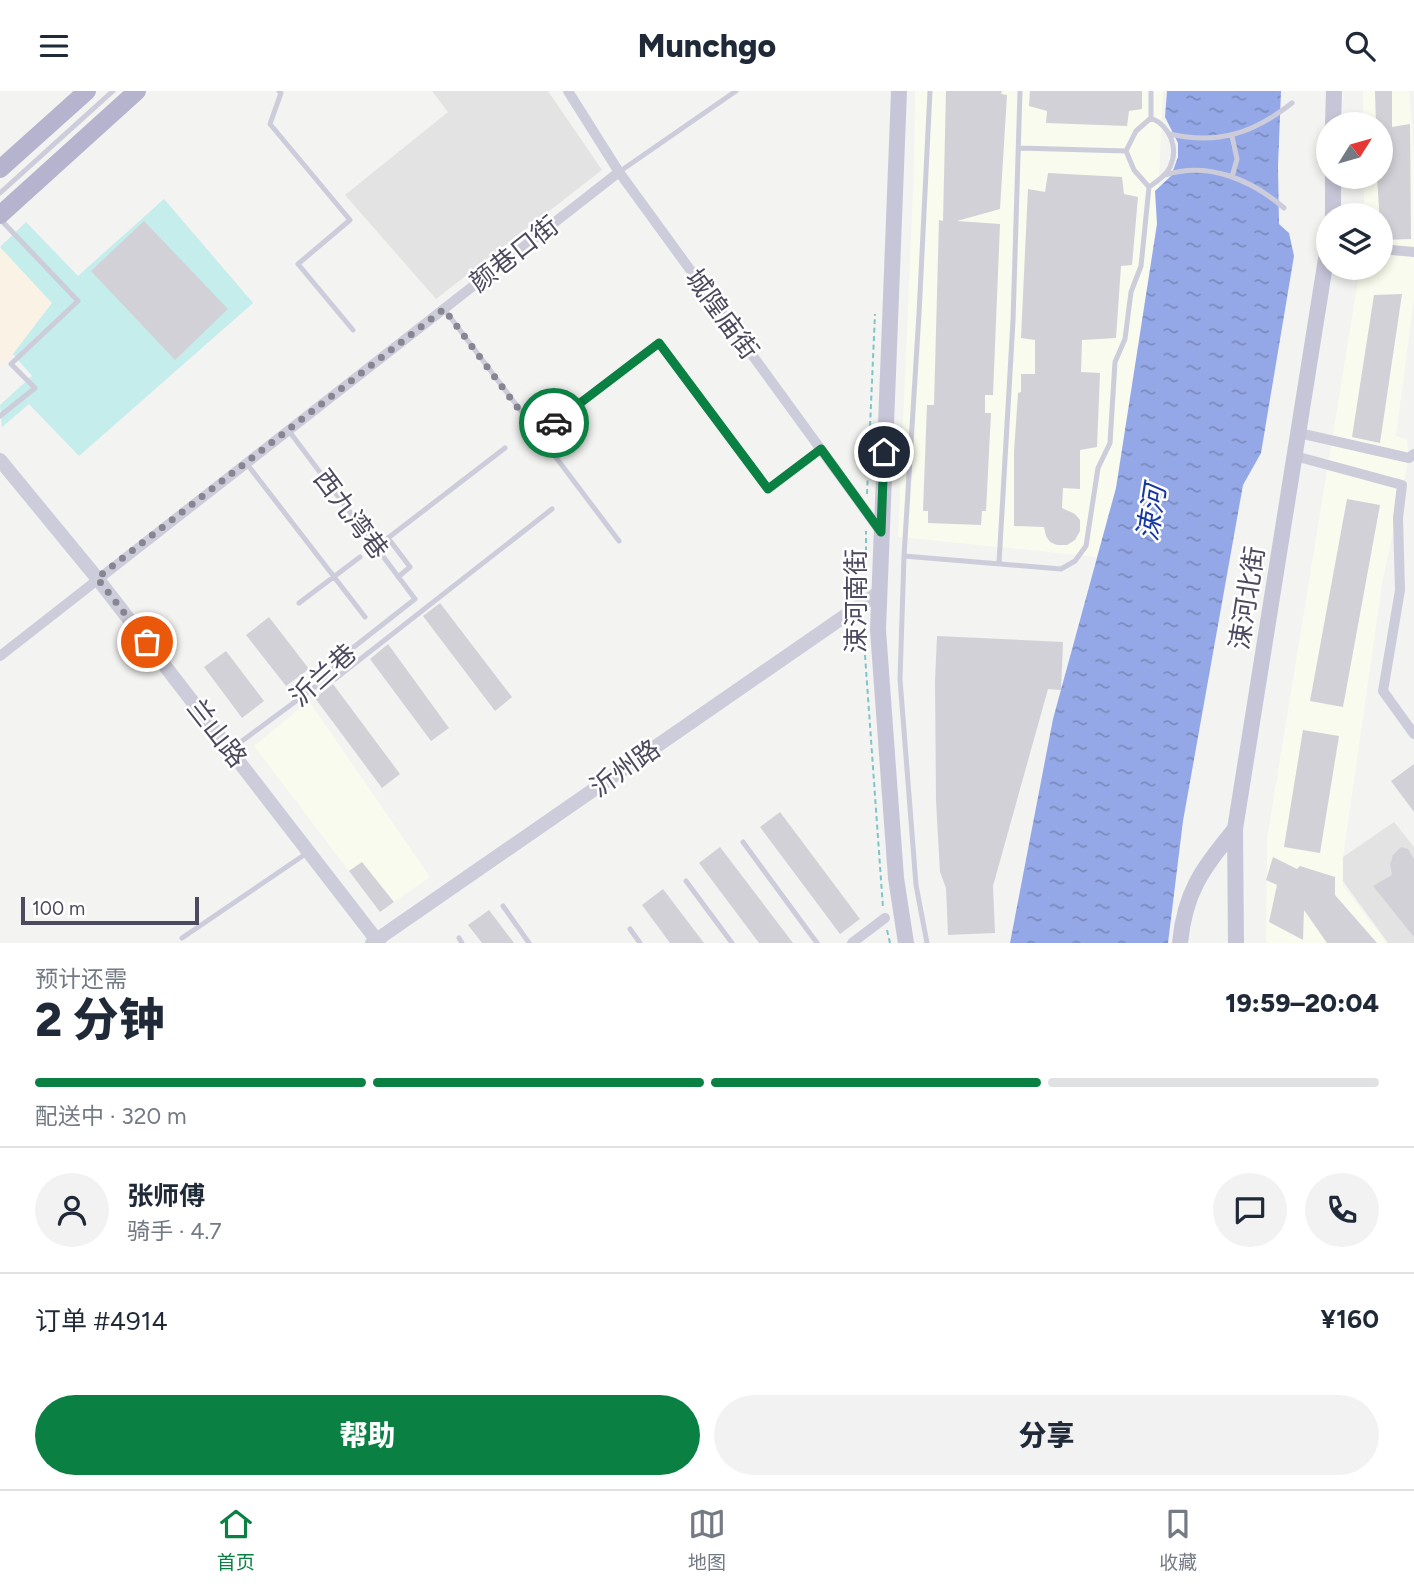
<!DOCTYPE html>
<html lang="zh">
<meta charset="utf-8">
<style>
:root{--surface:#fff;--page:#f2f2f3;--text:#1f2937;--muted:#747a83;--line:#e0e1e3;--accent:#0b8043}
body{margin:0;font-family:Figtree,"Noto Sans SC",sans-serif;background:var(--page);color:var(--text);height:100vh;display:flex;flex-direction:column;font-size:26px;white-space:nowrap}
*{box-sizing:border-box;margin:0}
p{font-size:23px;color:var(--muted)}
.icon{flex:none;width:38px;height:38px;fill:none;stroke:currentColor;stroke-width:2;stroke-linecap:round;stroke-linejoin:round}
.map{position:relative;height:852px;overflow:hidden}
.panel{display:flex;flex-direction:column;background:var(--surface);flex:1}
.panel>*{flex:none}
.needle{width:46px;rotate:53deg}
.tools{position:absolute;left:1316px;top:21px;display:grid;gap:14px}
.tools a{display:grid;place-items:center;width:77px;height:77px;border-radius:50%;background:var(--surface);box-shadow:0 4px 10px #0003;font-size:35px}
.scale{position:absolute;left:21px;bottom:18px;width:178px;box-sizing:border-box;padding-left:7px;border:4px solid #4b4a5e;border-top:0;font-size:19px;line-height:24px;white-space:nowrap;color:#4b4a5e;-webkit-text-stroke:5px #fff;paint-order:stroke}
.pin{position:absolute;display:grid;place-items:center;width:60px;height:60px;color:#fff;margin:-30px;border:4px solid #fff;border-radius:50%;box-shadow:0 2px 7px #0007}
.courier{position:absolute;display:grid;place-items:center;width:70px;height:70px;margin:-35px;border:5px solid #0b8043;border-radius:50%;background:#fff;color:#222;box-shadow:0 2px 9px #0007}
.headline em{font-style:normal;font-weight:800}
.headline div{display:flex;flex-direction:column-reverse}
.headline{display:flex;align-items:center;justify-content:space-between;height:119px;padding:0 35px}
h1{font-size:46px;font-weight:800;line-height:52px}
.bar{display:grid;grid-template-columns:repeat(4,1fr);gap:10px 7px;align-content:center;height:84px;padding:0 35px}
.bar i{height:9px;border-radius:5px;background:var(--line)}
.bar .active{background:var(--accent)}
.bar p{grid-column:span 4}
.line{display:flex;align-items:center;gap:18px;padding:0 35px;border-top:2px solid var(--line)}
.line div{flex:1}
.round{display:grid;place-items:center;flex:none;width:74px;height:74px;border-radius:37px;background:var(--page)}
.cta{display:flex;gap:14px;margin-top:auto;padding:14px 35px}
.cta a{flex:1;height:80px;border-radius:42px;background:var(--accent);color:#fff;font-size:28px;font-weight:800;line-height:80px;text-align:center}
.cta a+a{background:var(--page);color:var(--text)}
header{display:flex;justify-content:space-between;align-items:center;height:91px;padding:0 35px;background:var(--surface);font-size:32px;font-weight:800}
.menu{display:flex;justify-content:space-around;align-items:center;height:98px;border-top:2px solid var(--line);background:var(--surface);font-size:19px;color:var(--muted)}
.menu a{display:grid;justify-items:center;gap:4px}
.menu .active{color:var(--accent)}
.map>svg:first-child{display:block}
.commercial{fill:#f8fbed}
.education{fill:#e4e3e3}
.medical{fill:#faf2e5}
.green{fill:#c4edeb}
.water{fill:url(#water-ripples)}
.building{fill:#d2d1d8}
.lines{fill:none;stroke-linecap:round;stroke-linejoin:round}
.path{stroke:#7ec4c9;stroke-width:2;stroke-dasharray:5 3.5;stroke-linecap:butt}
.service{stroke:#ccccda;stroke-width:5}
.minor{stroke:#ccccda;stroke-width:10}
.tertiary{stroke:#ccccda;stroke-width:14}
.secondary{stroke:#c7c6d8;stroke-width:16}
.primary{stroke:#b5b3ce;stroke-width:18}
.done{stroke:#868591;stroke-width:7;stroke-dasharray:0 12.6}
.route{stroke:#0b8043;stroke-width:9}
.labels{text-anchor:middle;dominant-baseline:central;stroke-width:5;stroke-linejoin:round;paint-order:stroke}
.street-label{font-size:26px;fill:#4b4a5e;stroke:#fff}
.water-label{font-size:28px;font-style:italic;fill:#1738a4;stroke:#fff}
</style>
<header><svg class="icon" aria-label="menu" viewBox="0 0 24 24"><path d="M4 6h16M4 12h16M4 18h16"/></svg>Munchgo<svg class="icon" aria-label="search" viewBox="0 0 24 24"><circle cx="10" cy="10" r="6"/><path d="M15 15l6 6"/></svg></header>
<div class="map">
<svg width="1414" height="852" viewBox="0 0 1414 852">
<defs>
<pattern id="water-ripples" width="26" height="14" patternUnits="userSpaceOnUse" patternTransform="scale(1.75)"><rect width="26" height="14" fill="#94a8e7"/><path d="M2 4q2-2 4 0t4 0M15 11q2-2 4 0t4 0" fill="none" stroke="#7b8bbe"/></pattern>
</defs>
<rect width="100%" height="100%" fill="#f3f3f1"/>
<path class="commercial" d="M915,0H1163L1157,133L1116,397L1097,466L898,446L914,78Z
M1363,0H1409L1414,57V207L1396,345L1407,348L1409,367L1382,493L1343,766V794L1387,852H1266L1267,748L1360,177H1381V124H1364V86H1381V33H1363Z
M309,610L430,786L380,821L254,655Z"/>
<path class="education" d="M432,0H548L602,79L436,208L345,104L448,21Z
M1394,731L1414,756V852H1388L1343,790V766Z"/>
<path class="medical" d="M0,156L52,212L13,263L0,276Z"/>
<path class="green" d="M164,108L253,212L79,365L29,313L2,336L0,314L32,285L13,263L52,212L0,156L26,131L78,185Z"/>
<path class="water" d="M1167,0H1281L1278,75L1279,133L1289,142L1294,165L1261,362L1243,394L1183,730L1168,852H1010L1053,628L1116,397L1157,133L1155,100L1171,85L1178,66V52L1165,26Z"/>
<path class="building" d="M946,0H1002L1001,3L1007,4L1000,118L957,130L1000,133L993,304H985V322H991L986,420H982L981,434L928,432V420H923L927,314H934L939,129L943,130Z
M1030,0H1142V18L1129,20L1127,35L1046,32L1047,20L1029,15Z
M1375,0H1392V36L1410,33L1411,148L1381,149L1377,86H1381V33H1376Z
M1048,82L1122,86L1124,103L1138,106L1132,174L1121,175L1116,247L1082,249L1081,281L1100,282L1097,356L1080,359V398L1063,397L1062,417L1075,423L1080,429V440L1075,449L1067,454H1057L1050,451L1046,445L1044,436L1014,435V361L1018,302L1021,301V283H1035V249L1021,247L1028,98L1045,101Z
M144,130L228,218L175,269L91,180Z
M1402,203L1380,352L1352,346L1374,204Z
M1347,408L1380,414L1343,616L1310,610Z
M440,512L512,606L495,620L423,525Z
M269,526L309,578L286,595L246,544Z
M937,545L1063,551L1061,599L1048,598L993,795L995,842L948,844L946,797L940,781L936,710L935,591Z
M388,553L449,637L431,650L370,568Z
M226,560L264,610L242,627L204,576Z
M333,593L400,683L382,697L315,607Z
M1303,639L1339,645L1320,762L1284,756Z
M1414,673V721L1391,690Z
M780,721L860,828L840,843L760,736Z
M720,756L793,852H759L699,772Z
M1401,756L1408,758L1414,768V846L1373,795L1392,784L1390,773L1393,764Z
M1273,766L1297,778L1300,775L1335,786V804L1377,852H1327L1304,819L1303,849L1269,831L1277,794L1266,789Z
M362,771L394,811L380,821L349,780Z
M663,798L704,852H670L642,814Z
M489,819L514,852H482L468,834Z"/>
<g class="lines">
<path class="path" d="M867,403L875,223
M866,469V440
M855,501L866,485
M865,564L883,817
M887,839L890,852"/>
<path class="service" d="M279,0L281,2L270,33L350,129L298,173L353,239
M1170,43C1218,54 1254,42 1292,12
M1019,57L1126,60
M619,81L736,0
M1165,84C1208,70 1252,89 1284,117
M1232,86L1237,68L1232,45
M1149,96C1156,91 1166,85 1170,76C1179,57 1170,35 1151,27
M0,102L113,0
M0,128L78,210L11,273L35,297L0,325
M444,218L619,450
M538,344L659,252L768,398L821,358
M247,373L365,526
M904,465L1061,478L1075,470L1086,455L1098,377L1110,352L1115,271L1125,248L1131,201L1141,175L1149,96L1134,79L1126,60L1136,40L1151,27V0
M999,472L1013,230L1020,0
M398,486L410,476L388,447L505,357
M299,512L360,466
M335,588L552,418
M230,659L319,593L345,563L415,508L289,340
M743,751L817,852
M686,790L732,852
M503,815L529,852
M630,838L640,852
M182,847L307,762
M459,847L462,852
M927,852L916,794L900,588L904,465L919,223L930,0"/>
<path class="minor" d="M568,0L619,81L881,441
M1381,158L1414,161
M1299,342L1409,367L1414,363
M1295,365L1402,394L1398,427L1400,499L1383,600L1414,643
M0,565L619,81
M852,852L885,827"/>
<path class="tertiary" d="M0,369L97,487L379,852
M372,852L878,502"/>
<path class="secondary" d="M899,0L878,539L896,787L906,852
M1333,33L1334,0
M1333,124V86
M1180,852C1185,799 1203,778 1235,738
M1236,852L1235,738L1328,155"/>
<path class="primary" d="M0,78L87,0
M0,124L137,0"/>
</g>
<g class="lines">
<path class="done" d="M147,551L97,487L444,218L538,344L554,332"/>
<path class="route" d="M554,332L659,252L768,398L821,358L881,441L884,361"/>
</g>
<g class="labels">
<g class="street-label">
<text transform="translate(514 163) rotate(-38)">颜巷口街</text>
<text transform="translate(722 223) rotate(54)">城隍庙街</text>
<text transform="translate(351 423) rotate(53)">西九湾巷</text>
<text transform="translate(1247 507) rotate(-81)">涑河北街</text>
<text transform="translate(856 510) rotate(-90)">涑河南街</text>
<text transform="translate(323 584) rotate(-42)">沂兰巷</text>
<text transform="translate(217 642) rotate(52)">兰山路</text>
<text transform="translate(625 677) rotate(-35)">沂州路</text>
</g>
<g class="water-label">
<text transform="translate(1151 422) rotate(-81)">涑河</text>
</g>
</g>
</svg>
<div class="tools">
<a><svg class="needle" viewBox="-14 -14 28 28"><path d="M0-13l5 13h-10z" fill="#e53935"/><path d="M0 13l5-13h-10z" fill="#747a83"/></svg></a>
<a><svg class="icon" aria-label="layers" viewBox="0 0 24 24"><path d="M12 4l9 5-9 5-9-5zM3 14l9 5 9-5"/></svg></a>
</div>
<div class="scale">100 m</div>
<div class="pin" style="left:147px;top:551px;background:#ea580c"><svg class="icon" aria-label="bag" viewBox="0 0 24 24"><path d="M5 8h14l-1 12H6zM9 8a3 3 0 0 1 6 0"/></svg></div>
<div class="pin" style="left:884px;top:361px;background:#1f2937"><svg class="icon" aria-label="home" viewBox="0 0 24 24"><path d="M3 11l9-7 9 7M6 9v11h12V9"/></svg></div>
<div class="courier" style="left:554px;top:332px"><svg class="icon" aria-label="car" viewBox="0 0 24 24"><path d="M5 17H2v-5l4-1 3-4h7l3 4 3 1v5h-3M9 17h6M6 11h13"/><circle cx="7" cy="17" r="2"/><circle cx="17" cy="17" r="2"/></svg></div>
</div>
<section class="panel">
<div class="headline"><div><h1>2 分钟</h1><p>预计还需</p></div><em>19:59–20:04</em></div>
<div class="bar"><i class="active"></i><i class="active"></i><i class="active"></i><i></i><p>配送中 · 320 m</p></div>
<div class="line" style="height:126px"><a class="round"><svg class="icon" aria-label="person" viewBox="0 0 24 24"><circle cx="12" cy="8" r="4"/><path d="M4 21q1-7 8-7t8 7"/></svg></a><div><b>张师傅</b><p>骑手 · 4.7</p></div><a class="round"><svg class="icon" aria-label="chat" viewBox="0 0 24 24"><path d="M4 5h16v11H9l-5 4z"/></svg></a><a class="round"><svg class="icon" aria-label="phone" viewBox="0 0 24 24"><path d="M5 4h4l2 5-3 2q2 4 5 5l2-3 5 2v4C11 20 4 13 5 4z"/></svg></a></div>
<div class="line" style="height:91px"><div>订单 #4914</div><b>¥160</b></div>
<div class="cta"><a>帮助</a><a>分享</a></div>
</section>
<nav class="menu">
<a class="active"><svg class="icon" aria-label="home" viewBox="0 0 24 24"><path d="M3 11l9-7 9 7M6 9v11h12V9"/></svg>首页</a>
<a><svg class="icon" aria-label="map" viewBox="0 0 24 24"><path d="M3 6l6-2 6 2 6-2v14l-6 2-6-2-6 2zM9 4v14M15 6v14"/></svg>地图</a>
<a><svg class="icon" aria-label="saved" viewBox="0 0 24 24"><path d="M7 4h10v16l-5-4-5 4z"/></svg>收藏</a>
</nav>
